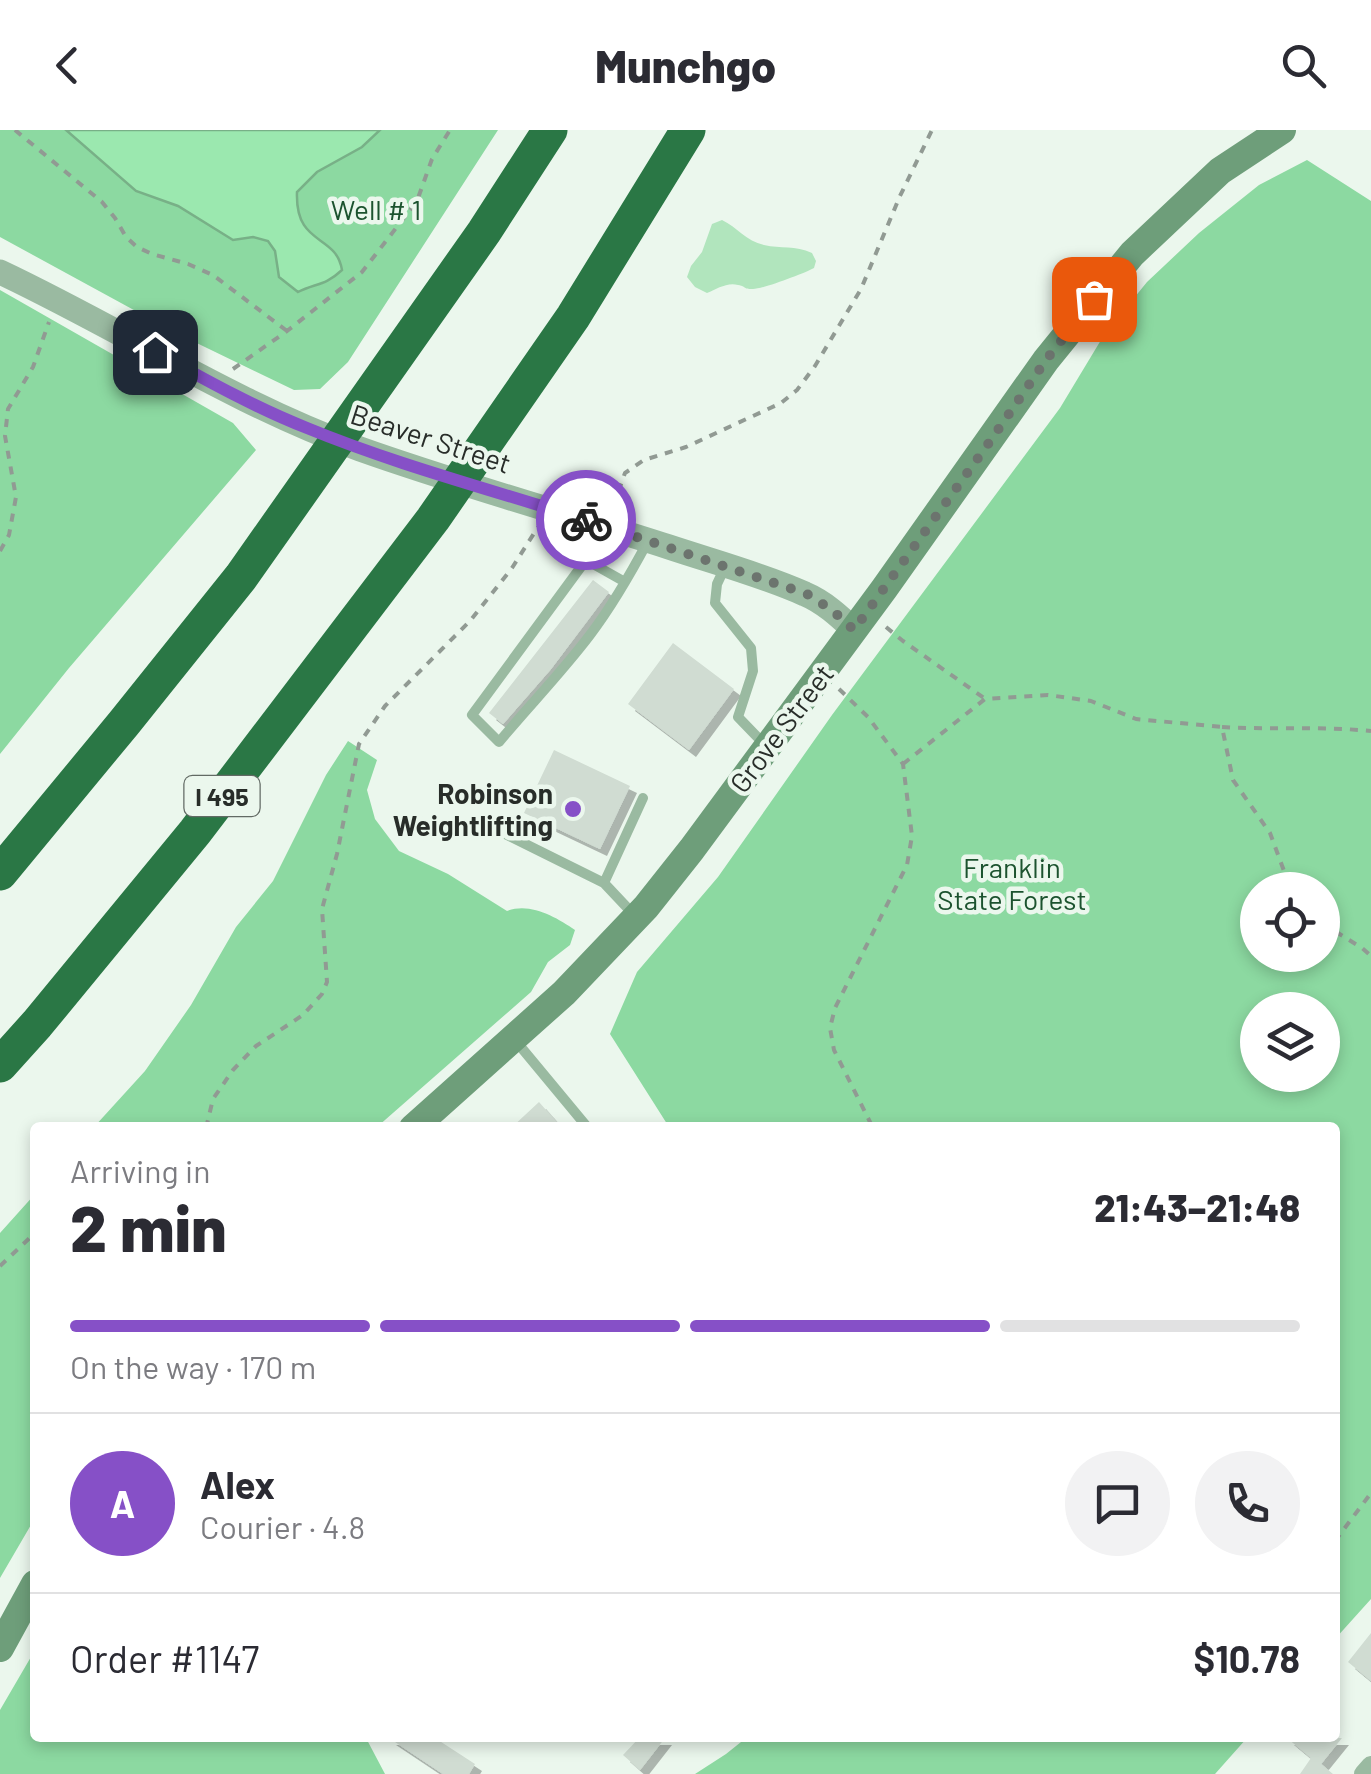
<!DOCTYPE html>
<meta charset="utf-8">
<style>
:root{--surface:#fff;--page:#f2f2f3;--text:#2b2b33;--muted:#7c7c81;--line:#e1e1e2;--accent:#8650c7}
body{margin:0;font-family:Barlow,sans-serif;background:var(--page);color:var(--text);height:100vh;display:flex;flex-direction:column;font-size:38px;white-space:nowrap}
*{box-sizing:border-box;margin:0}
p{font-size:32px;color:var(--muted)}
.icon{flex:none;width:55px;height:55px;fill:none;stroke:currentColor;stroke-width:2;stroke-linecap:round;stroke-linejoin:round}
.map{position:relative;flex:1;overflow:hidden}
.sheet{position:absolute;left:30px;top:992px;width:1310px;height:620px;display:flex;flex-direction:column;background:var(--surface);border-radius:10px;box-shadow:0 5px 15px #0003}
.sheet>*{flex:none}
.controls{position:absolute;left:1240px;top:742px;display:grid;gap:20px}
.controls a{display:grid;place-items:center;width:100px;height:100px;border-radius:50%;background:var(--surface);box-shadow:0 5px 15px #0003;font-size:50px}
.pin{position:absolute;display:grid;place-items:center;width:85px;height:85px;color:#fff;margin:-42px;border-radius:20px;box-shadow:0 5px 15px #0006}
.courier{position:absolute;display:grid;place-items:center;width:100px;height:100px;margin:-50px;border:8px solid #8650c7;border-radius:50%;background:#fff;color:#222;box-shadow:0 2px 12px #0007}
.summary em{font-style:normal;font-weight:800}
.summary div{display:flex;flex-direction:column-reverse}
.summary{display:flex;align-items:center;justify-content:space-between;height:170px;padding:0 40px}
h1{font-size:65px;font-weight:800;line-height:75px}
.bar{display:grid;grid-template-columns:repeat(4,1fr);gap:15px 10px;align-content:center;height:120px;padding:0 40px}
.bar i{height:12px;border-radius:8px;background:var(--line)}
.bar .on{background:var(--accent)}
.bar p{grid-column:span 4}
.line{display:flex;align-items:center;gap:25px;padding:0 40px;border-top:2px solid var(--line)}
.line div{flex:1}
.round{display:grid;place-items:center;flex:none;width:105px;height:105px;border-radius:52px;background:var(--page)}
header{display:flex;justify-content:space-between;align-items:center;height:130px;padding:0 40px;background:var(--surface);font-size:45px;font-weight:800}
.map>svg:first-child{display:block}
.green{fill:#b1e5bd}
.forest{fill:#8cd9a1;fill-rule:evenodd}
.water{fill:#9be8af;stroke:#78b087;stroke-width:2.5}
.building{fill:#d0dcd2;filter:url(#shadow)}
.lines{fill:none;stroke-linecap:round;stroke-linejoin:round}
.path{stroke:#919a93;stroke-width:4;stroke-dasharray:8 8;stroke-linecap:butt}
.service{stroke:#9abaa1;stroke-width:10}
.minor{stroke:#9abaa1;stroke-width:20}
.tertiary{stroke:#9abaa1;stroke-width:25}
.secondary{stroke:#6e9e7a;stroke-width:28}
.motorway{stroke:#2a7745;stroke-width:35}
.done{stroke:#6c746e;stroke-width:10;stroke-dasharray:0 18}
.route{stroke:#8650c7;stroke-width:12}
.poi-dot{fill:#8650c7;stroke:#ebf7ed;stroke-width:4}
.labels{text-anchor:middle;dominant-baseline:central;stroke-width:9;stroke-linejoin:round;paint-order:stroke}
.shield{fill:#ebf7ed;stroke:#626a64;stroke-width:2.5}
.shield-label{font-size:25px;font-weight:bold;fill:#282d29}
.park-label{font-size:28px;fill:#1c532f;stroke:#ebf7ed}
.street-label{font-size:28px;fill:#282d29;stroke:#ebf7ed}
.poi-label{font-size:28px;font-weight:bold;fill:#282d29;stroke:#ebf7ed;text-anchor:end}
</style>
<header><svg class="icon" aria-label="back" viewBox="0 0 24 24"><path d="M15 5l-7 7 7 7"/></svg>Munchgo<svg class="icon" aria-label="search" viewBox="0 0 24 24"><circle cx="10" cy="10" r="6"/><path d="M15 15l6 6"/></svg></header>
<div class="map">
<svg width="1371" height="1644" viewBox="0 0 1371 1644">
<defs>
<filter id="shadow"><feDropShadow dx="7" dy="7" stdDeviation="0" flood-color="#0004"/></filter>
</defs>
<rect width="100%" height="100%" fill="#ebf7ed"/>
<path class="green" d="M722,90C737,97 746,111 764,115C781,119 795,115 812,123L816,131L814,138C805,143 763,159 753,159C742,159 748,157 738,155C727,152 717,159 707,163L695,157L687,147L691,136L702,122L712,94Z"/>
<path class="forest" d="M0,0H66L136,61L178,76L233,110L253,107L268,111L275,121L280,147L303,160L307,156L330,117C305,102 296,92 297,62L317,42L362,17L380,0H498L348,232L320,259L294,260L176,203L0,107Z
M1307,30L1371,71V1469L1335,1509V998L669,997L610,904L637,842L718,747L832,585L1060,278L1104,205L1147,152L1199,103L1259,55ZM1258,760H1322V825H1258ZM1258,880H1322V945H1258Z
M0,160L233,293L256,320L69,538L0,624Z
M348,611L377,630L367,660L375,689L399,721L448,744L507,781C530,772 556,787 575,800L570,815L548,832L531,862L377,997H94L145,941L191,875L236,797L273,751L326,645Z
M35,1064V1388L0,1448V1103Z
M35,1520V1608H366L385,1644H0V1580Z
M746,1608H1247L1215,1644H695L726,1624Z"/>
<path class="water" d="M66,0H380L362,17L317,42L297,62C295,117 336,103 342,140C325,156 316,153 298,162L279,147L275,121L268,111L253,107L233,110L178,76L136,61Z"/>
<path class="building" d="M593,450L609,462L606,466L551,539L503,594L489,583Z
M673,513L734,559L689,620L628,574Z
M554,620L630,656L600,719L524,683Z
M539,972L562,998H511Z
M1371,1503V1551L1348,1532Z
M389,1608H435L475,1634L469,1644H443Z
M639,1608H665L640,1640L623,1625Z
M1287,1608H1342L1321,1634L1333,1644H1300L1311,1628Z"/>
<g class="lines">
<path class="path" d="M15,0L102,72L115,88L126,107L137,117L152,124L188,134L213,145L287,201
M233,239L287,201L362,142L417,71L432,29L450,0
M613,376L625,343L644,330L686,317L781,273L797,260L815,236L861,159L900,66L932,0
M0,421L9,405L16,367L5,306L8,279L33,237L49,192
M886,497L903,511L984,568
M839,559L868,587L903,634L912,706L907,735L835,878L830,898L834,920L873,998
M1222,597C1272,600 1321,596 1371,601
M903,634L985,569L1048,565L1091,571L1136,589L1222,597L1233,650L1270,703L1291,760
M1322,793L1362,818L1371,826
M206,998L213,969L233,940L256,916L303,885L322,864L327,852L322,779L337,724L359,614L385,576L470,491L512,438L538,397
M0,1136L35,1103
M1335,1411L1371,1363"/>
<path class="service" d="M725,437L717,454L715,473L751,518L753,541L738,587L766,616
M625,452L586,430L472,585L499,612C529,576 562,542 590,505C612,476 631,443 648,411
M489,696L604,753L636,787
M604,753L643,668
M515,910L588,998"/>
<path class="minor" d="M1364,1644L1371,1636"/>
<path class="tertiary" d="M0,142C121,199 233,273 360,319C461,355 567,384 669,417C714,432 763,445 805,464C824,472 839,486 854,500"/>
<path class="secondary" d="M413,998L564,863L646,777L692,719L884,459L1046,230L1132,124L1220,41L1282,0
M0,1518L35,1454"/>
<path class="motorway" d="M0,743L124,593L241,447L484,102L550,0
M0,935L37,894L195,702L433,389L573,187L688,0"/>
</g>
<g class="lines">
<path class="done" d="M586,390L807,464L832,480L854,500L991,310L1046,230L1094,169"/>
<path class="route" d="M155,222C204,249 254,277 307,298C397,335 493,360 586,390"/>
</g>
<circle class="poi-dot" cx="573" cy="679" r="10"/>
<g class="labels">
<rect class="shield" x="184.5" y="646" width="75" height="40" rx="8"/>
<g class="shield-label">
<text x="222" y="666">I 495</text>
</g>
<g class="park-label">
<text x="376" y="79">Well # 1</text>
<text x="1012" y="737">Franklin<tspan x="1012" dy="32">State Forest</tspan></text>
</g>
<g class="street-label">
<text transform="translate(431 308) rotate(18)">Beaver Street</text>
<text transform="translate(781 598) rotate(-53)">Grove Street</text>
</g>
<g class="poi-label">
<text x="553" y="663">Robinson<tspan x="553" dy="32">Weightlifting</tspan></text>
</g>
</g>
</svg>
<div class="controls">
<a><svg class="icon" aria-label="locate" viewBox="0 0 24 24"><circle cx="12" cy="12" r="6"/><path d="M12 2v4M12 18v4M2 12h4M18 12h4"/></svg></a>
<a><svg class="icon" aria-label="layers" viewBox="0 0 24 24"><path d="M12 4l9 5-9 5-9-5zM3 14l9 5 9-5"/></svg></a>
</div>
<div class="pin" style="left:1094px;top:169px;background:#ea580c"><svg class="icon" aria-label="bag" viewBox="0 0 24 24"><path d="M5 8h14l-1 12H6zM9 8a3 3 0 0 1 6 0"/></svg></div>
<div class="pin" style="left:155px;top:222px;background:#1f2937"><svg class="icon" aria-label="home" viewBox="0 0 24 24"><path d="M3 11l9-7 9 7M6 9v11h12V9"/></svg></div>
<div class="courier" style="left:586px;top:390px"><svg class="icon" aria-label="bike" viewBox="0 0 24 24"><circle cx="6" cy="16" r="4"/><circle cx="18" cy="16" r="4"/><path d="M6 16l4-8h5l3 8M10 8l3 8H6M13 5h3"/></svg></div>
<section class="sheet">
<div class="summary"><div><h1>2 min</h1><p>Arriving in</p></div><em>21:43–21:48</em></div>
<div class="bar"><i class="on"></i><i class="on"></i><i class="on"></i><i></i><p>On the way · 170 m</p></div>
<div class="line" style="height:180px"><b class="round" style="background:var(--accent);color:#fff">A</b><div><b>Alex</b><p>Courier · 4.8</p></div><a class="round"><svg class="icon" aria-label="chat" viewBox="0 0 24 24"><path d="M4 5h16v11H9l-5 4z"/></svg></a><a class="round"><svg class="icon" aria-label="phone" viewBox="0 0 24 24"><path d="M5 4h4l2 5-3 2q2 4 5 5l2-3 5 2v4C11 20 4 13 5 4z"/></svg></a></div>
<div class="line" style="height:130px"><div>Order #1147</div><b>$10.78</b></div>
</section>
</div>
